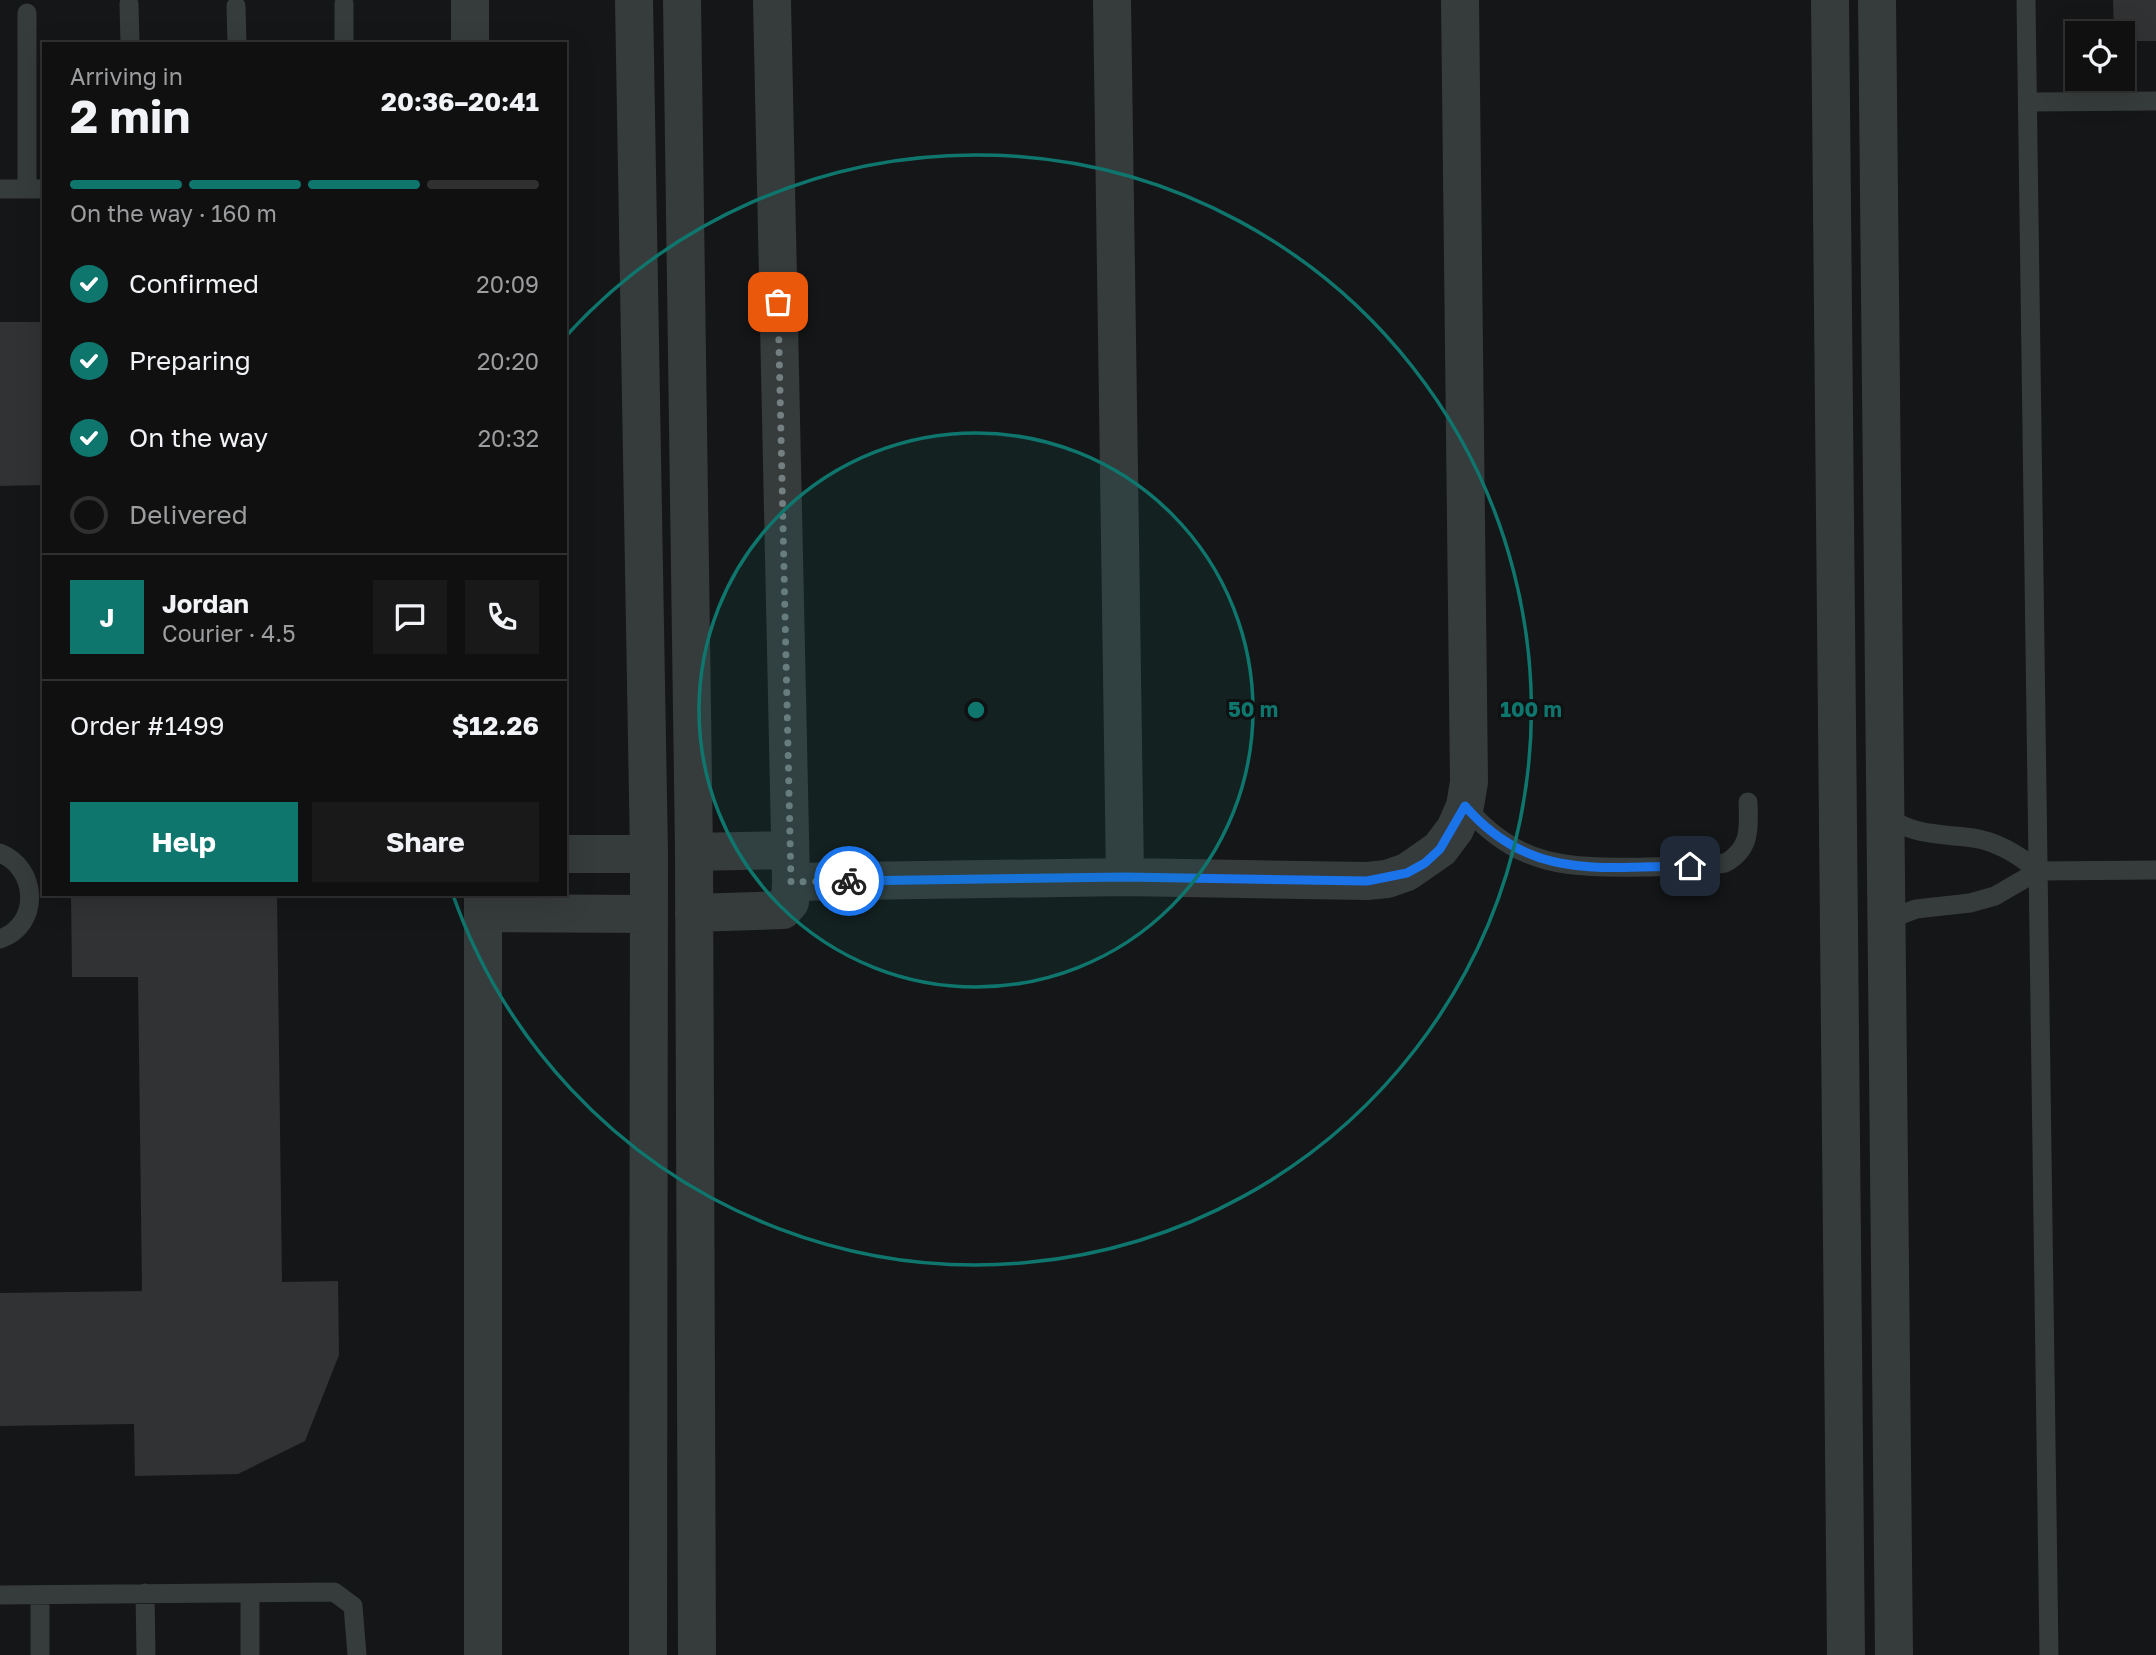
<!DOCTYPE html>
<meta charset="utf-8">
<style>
:root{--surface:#101011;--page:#19191a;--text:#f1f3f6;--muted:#9c9d9f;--line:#303031;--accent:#0f766e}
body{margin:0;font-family:"Golos Text",sans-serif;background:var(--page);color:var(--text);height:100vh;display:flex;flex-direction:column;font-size:26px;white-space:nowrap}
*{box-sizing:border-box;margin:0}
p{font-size:23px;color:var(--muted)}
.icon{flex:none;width:38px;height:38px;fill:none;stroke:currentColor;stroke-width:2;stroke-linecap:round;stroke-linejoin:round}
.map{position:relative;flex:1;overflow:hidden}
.panel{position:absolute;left:42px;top:42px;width:525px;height:854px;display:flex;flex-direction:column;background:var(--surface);border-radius:0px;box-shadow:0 7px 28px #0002,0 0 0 2px var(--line)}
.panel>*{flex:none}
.controls{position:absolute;left:2065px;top:21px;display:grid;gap:14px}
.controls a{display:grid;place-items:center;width:70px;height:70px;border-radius:0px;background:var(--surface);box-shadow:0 7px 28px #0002,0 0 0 2px var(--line);font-size:35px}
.pin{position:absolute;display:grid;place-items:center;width:60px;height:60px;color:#fff;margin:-30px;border-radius:14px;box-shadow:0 4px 10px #0006}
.courier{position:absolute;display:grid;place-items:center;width:70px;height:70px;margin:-35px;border:5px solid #1a73e8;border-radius:50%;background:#fff;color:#222;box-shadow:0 2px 9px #0007}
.headline em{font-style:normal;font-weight:700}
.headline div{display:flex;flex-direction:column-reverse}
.headline{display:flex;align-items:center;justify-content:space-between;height:119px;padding:0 28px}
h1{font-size:46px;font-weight:700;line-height:52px}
.bar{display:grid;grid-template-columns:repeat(4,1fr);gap:10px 7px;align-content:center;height:84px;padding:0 28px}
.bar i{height:9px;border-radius:5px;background:var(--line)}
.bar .active{background:var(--accent)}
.bar p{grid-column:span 4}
.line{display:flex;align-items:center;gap:18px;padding:0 28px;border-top:2px solid var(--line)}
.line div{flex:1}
.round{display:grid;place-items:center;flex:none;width:74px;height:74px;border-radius:0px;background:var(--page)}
ol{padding:0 28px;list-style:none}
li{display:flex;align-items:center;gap:21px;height:77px}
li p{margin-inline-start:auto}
li .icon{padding:7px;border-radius:50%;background:var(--accent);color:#fff;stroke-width:4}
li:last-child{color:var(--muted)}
li i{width:38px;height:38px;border:4px solid var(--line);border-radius:50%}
.button{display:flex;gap:14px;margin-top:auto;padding:14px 28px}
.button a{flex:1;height:80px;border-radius:0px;background:var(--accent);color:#fff;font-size:28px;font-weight:700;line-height:80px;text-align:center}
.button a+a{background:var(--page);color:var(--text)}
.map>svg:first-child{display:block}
.building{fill:#303233}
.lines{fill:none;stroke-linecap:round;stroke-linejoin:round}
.service{stroke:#363b3c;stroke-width:19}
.minor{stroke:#363b3c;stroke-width:38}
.done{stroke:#737f80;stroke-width:7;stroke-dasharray:0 12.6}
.route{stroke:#1a73e8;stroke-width:9}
.ring{fill:none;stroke:#0f766e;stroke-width:3.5}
.centre{fill:#0f766e;stroke:#101112;stroke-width:3.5}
.ring-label{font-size:21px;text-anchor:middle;font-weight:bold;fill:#0f766e;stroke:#101112;stroke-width:6;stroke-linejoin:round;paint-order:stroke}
</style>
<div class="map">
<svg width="2156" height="1655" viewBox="0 0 2156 1655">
<rect width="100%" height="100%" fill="#151617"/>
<path class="building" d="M2113,0H2156V41H2123V33H2114Z
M0,322H44V485L0,486Z
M71,894H277L282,1282L338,1281L339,1355L305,1441L238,1474L135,1476L134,1424L0,1426V1293L142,1291L138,977H72Z"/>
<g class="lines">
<path class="service" d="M2026,0L2049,1655
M129,4L130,44
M236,6L237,44
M27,13V189
M344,44V4
M2028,102L2156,101
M0,189H44
M1465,806C1518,868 1568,868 1645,867C1671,866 1699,867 1725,863C1751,849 1749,828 1748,802
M1887,817C1913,834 1935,834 1965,837C1993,839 2017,853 2038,871
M0,853C38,868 41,925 0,939
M1887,920L1916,909L1970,903L1995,896L2038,871L2156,870
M145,1593L146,1655
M250,1593V1655
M0,1595L334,1592L353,1606L357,1655
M40,1595V1655"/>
<path class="minor" d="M470,0V44
M634,0L649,854L648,1655
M682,0L694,852L697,1655
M772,0L791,882L1125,877L1367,881L1387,879L1407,872L1440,849L1455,829L1465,806L1469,782L1460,0
M1112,0L1125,877
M1830,0L1846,1655
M1877,0L1894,1655
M694,852L790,850
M565,854H649
M483,894V1655
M483,913L648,914
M694,913L783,910L790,902L791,882"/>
</g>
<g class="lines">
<path class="done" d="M778,302L791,882L849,881"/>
<path class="route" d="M849,881L1125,877L1367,881L1407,873L1425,863L1440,849L1465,806C1530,881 1600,867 1690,866"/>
</g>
<circle cx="976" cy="710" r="277" fill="#0f766e" fill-opacity=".12"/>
<g class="ring">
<circle cx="976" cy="710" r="277"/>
<path d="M567 335A555 555 0 1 1 453 895"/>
</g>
<circle cx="976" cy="710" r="10" class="centre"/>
<g class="ring-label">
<text x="1253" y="717">50 m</text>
<text x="1531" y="717">100 m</text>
</g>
</svg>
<div class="controls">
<a><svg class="icon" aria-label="locate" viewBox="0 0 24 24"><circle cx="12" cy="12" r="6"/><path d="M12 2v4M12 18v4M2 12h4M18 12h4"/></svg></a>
</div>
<div class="pin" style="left:778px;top:302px;background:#ea580c"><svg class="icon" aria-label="bag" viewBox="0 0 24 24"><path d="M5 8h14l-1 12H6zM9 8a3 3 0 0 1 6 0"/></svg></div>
<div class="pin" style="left:1690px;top:866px;background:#1f2937"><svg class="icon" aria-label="home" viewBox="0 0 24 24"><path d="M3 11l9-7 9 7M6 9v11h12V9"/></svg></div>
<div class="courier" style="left:849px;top:881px"><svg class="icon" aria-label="bike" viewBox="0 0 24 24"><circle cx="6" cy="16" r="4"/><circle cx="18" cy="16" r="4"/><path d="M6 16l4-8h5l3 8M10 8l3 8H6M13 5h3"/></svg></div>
<section class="panel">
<div class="headline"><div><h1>2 min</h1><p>Arriving in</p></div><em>20:36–20:41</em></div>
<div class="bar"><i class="active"></i><i class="active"></i><i class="active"></i><i></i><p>On the way · 160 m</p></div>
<ol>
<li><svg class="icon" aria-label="check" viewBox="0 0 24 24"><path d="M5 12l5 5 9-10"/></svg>Confirmed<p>20:09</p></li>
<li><svg class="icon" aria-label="check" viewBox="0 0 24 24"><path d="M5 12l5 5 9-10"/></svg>Preparing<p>20:20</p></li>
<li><svg class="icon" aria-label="check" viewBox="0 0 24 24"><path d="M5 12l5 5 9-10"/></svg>On the way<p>20:32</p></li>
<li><i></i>Delivered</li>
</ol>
<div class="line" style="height:126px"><b class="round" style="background:var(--accent);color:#fff">J</b><div><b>Jordan</b><p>Courier · 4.5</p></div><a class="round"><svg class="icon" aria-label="chat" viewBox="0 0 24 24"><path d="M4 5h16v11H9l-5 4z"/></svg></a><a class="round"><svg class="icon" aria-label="phone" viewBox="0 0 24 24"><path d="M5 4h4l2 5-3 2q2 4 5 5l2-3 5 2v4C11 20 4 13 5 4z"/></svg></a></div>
<div class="line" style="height:91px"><div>Order #1499</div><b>$12.26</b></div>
<div class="button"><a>Help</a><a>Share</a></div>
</section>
</div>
